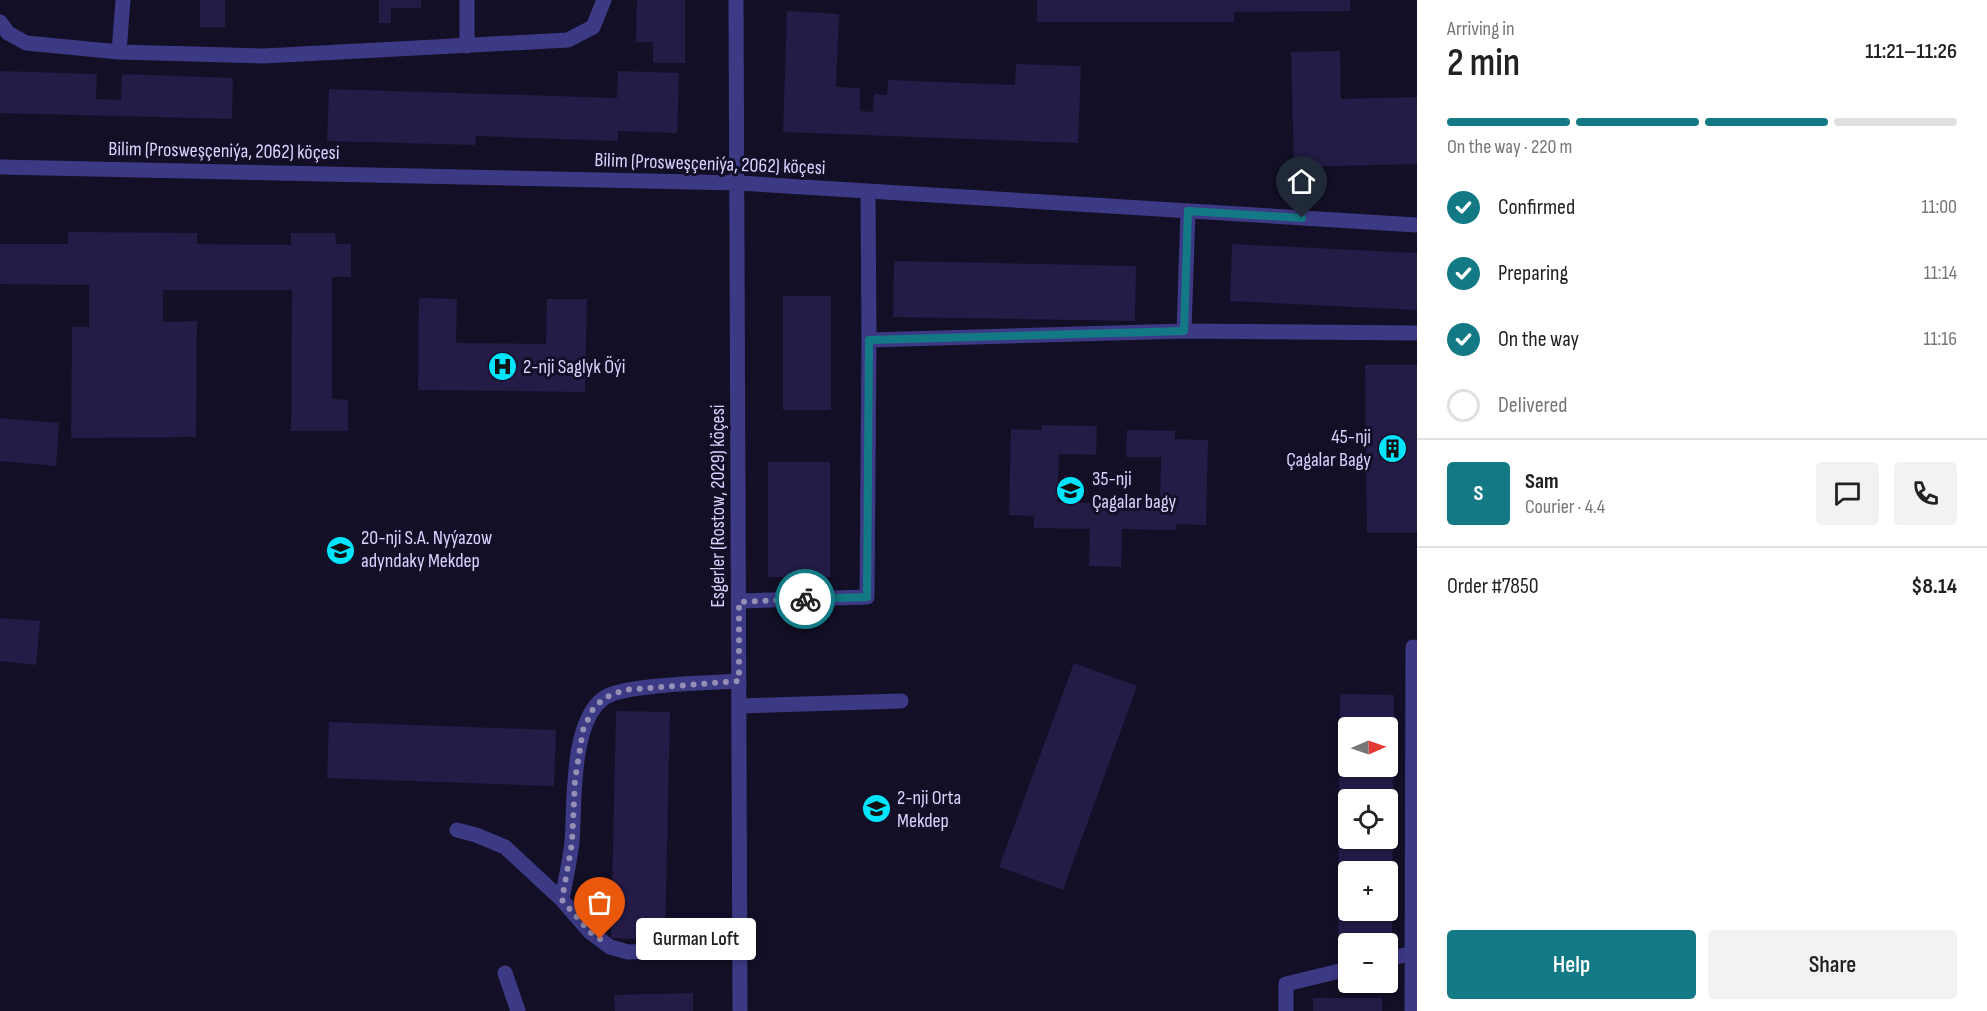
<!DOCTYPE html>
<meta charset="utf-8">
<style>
:root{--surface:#fff;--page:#f2f2f2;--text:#222;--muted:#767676;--line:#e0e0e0;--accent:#137a85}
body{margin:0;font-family:"Sofia Sans Condensed",sans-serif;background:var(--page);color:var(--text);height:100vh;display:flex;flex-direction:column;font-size:22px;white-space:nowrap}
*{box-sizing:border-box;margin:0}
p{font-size:20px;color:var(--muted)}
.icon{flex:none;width:33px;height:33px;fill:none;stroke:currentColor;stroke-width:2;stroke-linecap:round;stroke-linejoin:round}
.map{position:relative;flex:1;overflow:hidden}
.details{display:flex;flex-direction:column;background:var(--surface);width:570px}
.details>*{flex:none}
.needle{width:39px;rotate:88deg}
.fabs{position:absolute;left:1338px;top:717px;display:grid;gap:12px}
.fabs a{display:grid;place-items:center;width:60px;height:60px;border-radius:6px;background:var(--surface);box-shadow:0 3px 9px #0003;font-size:30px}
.pin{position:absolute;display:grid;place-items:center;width:51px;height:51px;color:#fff;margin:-62px -26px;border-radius:50% 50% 50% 0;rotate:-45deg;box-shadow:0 0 6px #0007}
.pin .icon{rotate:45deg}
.courier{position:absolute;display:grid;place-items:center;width:60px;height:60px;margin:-30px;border:4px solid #137a85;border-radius:50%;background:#fff;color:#222;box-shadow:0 2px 8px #0007}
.bubble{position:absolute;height:42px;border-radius:6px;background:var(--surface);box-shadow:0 3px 9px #0003;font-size:20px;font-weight:600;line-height:42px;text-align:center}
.summary em{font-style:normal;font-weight:600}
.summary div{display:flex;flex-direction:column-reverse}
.summary{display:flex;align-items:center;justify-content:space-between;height:102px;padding:0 30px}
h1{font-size:39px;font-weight:600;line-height:45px}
.bar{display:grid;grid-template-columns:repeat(4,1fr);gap:9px 6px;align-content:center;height:72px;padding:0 30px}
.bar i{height:8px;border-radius:4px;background:var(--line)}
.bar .selected{background:var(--accent)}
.bar p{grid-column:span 4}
.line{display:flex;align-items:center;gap:15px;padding:0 30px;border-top:2px solid var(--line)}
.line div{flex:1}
.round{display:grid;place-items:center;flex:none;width:63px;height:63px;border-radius:6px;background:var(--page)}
ol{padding:0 30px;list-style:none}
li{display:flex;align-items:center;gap:18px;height:66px}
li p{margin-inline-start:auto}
li .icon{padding:6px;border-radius:50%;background:var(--accent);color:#fff;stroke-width:4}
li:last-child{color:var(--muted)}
li i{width:33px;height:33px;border:3px solid var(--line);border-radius:50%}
.action{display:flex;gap:12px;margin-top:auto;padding:12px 30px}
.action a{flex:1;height:69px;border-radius:6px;background:var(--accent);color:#fff;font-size:24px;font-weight:600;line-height:69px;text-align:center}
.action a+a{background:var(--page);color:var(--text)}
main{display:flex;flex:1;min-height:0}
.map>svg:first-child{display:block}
.building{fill:#241b47;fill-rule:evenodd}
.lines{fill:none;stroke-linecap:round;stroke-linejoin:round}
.lane{stroke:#3d3a85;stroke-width:15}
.street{stroke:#3d3a85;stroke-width:15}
.done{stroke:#948fb3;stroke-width:6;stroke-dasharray:0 10.8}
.route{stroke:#137a85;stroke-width:8}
.labels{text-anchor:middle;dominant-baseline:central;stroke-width:6;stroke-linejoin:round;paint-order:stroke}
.street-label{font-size:20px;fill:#d9d4ff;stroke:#130f26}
.poi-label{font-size:20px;fill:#d9d4ff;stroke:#130f26;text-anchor:start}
</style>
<main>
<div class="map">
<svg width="1417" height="1011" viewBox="0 0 1417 1011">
<rect width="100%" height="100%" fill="#130f26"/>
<path class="building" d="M200,0H225V27H200Z
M379,0H421V8H391V23H379Z
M637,0H685V63H653V42H636Z
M1037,0H1350V11L1234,12V22H1037Z
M787,11L839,14L836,87L860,88V111L873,112L874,94L887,95L888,80L1015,85L1016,64L1081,66L1078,143L783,132Z
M1340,51L1341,99L1417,97V164L1294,167L1291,52Z
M0,71L97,74L96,99L121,100L122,74L233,78L232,119L0,113Z
M618,71L679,73L677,133L618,131V141L476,136L475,145L327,141L329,89L617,98Z
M68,232L197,233V244L291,245V233H335L336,244H351V277H332V399L348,400V431H291L292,290H163V322L197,321L196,437L71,438L72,327H89V285L0,284V244H68Z
M1232,244L1417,253V310L1230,301Z
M894,261L1136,266L1135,321L893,317Z
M783,296H831V410H783Z
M419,298L457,299L456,343L546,344L547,299H587L585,392L418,390Z
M1365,365H1417V533H1367Z
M0,418L59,423L56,466L0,461Z
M1042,425L1097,426L1096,455L1059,454L1057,502L1160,505L1161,457H1126L1127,430L1175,431V439L1208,440L1206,525L1176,524V530L1122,529L1121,567L1089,566L1090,529L1034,528V516L1009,515L1011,429L1042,430Z
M768,462H830V577H768Z
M0,618L40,621L36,665L0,661Z
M1074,663L1137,686L1063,890L999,867Z
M1340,694L1394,695L1392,936L1338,935ZM1348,728H1388V766H1348ZM1348,800H1388V838H1348ZM1348,872H1388V910H1348Z
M616,711L670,712L665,940L611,938Z
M329,722L556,730L554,786L327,778Z
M693,993V1011H615L614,995Z
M1313,998H1382V1011H1313Z"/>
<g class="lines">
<path class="lane" d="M0,22L8,33L26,43L119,52L264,56L568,40L593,27L604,0
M119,52L123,0
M1184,331L1188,211
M869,340L1184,331L1417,333
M739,601L867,597L869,340L868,192
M739,706L901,701
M457,830L476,835L505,847L562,900L590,932L610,947L628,952L739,948
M562,900C565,881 570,861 572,842C575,804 570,722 604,698C623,684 711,683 739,681
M1388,959L1417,952
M505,973L518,1011
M1286,1011V984L1348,969"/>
<path class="street" d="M736,0L740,1011
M467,46V0
M0,167L738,183L1417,225
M1412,1011L1413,647"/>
</g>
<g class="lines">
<path class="done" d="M600,939L590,932L562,900L572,843L575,780L583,730L593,709L604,698L624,690L739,681V602L805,599"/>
<path class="route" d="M805,599L867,597L869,340L1184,331L1188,211L1302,218"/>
</g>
<defs>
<symbol id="hospital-disc" viewBox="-11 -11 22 22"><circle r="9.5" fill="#00e5ff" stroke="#130f26"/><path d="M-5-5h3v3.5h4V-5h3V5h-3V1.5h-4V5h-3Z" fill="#111"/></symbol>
<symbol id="building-disc" viewBox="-11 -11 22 22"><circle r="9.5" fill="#00e5ff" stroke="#130f26"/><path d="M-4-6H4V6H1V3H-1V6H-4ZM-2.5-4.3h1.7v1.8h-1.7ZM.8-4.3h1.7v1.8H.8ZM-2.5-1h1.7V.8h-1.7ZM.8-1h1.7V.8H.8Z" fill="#111"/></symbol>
<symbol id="school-disc" viewBox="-11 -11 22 22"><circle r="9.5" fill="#00e5ff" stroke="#130f26"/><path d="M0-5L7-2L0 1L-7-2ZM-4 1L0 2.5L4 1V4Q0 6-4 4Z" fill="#111"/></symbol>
</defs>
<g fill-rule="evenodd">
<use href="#hospital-disc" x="486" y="350" width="33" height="33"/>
<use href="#building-disc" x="1376" y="432" width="33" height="33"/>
<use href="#school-disc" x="1054" y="474" width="33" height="33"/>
<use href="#school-disc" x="324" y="534" width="33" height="33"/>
<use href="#school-disc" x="860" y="792" width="33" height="33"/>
</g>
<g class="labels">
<g class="street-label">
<text transform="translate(224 151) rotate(1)">Bilim (Prosweşçeniýa, 2062) köçesi</text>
<text transform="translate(710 164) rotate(2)">Bilim (Prosweşçeniýa, 2062) köçesi</text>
<text transform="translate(718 506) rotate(-90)">Esgerler (Rostow, 2029) köçesi</text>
</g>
<g class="poi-label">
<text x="523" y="367">2-nji Saglyk Öýi</text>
<text x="1371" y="437" text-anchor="end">45-nji<tspan x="1371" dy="23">Çagalar Bagy</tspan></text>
<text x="1092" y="479">35-nji<tspan x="1092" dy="23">Çagalar bagy</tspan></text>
<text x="361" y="538">20-nji S.A. Nyýazow<tspan x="361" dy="23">adyndaky Mekdep</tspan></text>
<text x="897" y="798">2-nji Orta<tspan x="897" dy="23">Mekdep</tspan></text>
</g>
</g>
</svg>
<div class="fabs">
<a><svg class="needle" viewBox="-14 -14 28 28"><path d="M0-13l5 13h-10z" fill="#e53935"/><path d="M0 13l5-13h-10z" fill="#767676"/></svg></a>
<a><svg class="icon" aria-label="locate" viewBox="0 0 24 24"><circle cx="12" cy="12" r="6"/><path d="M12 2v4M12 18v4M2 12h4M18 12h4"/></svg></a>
<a>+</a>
<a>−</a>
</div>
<div class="pin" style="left:600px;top:939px;background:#ea580c"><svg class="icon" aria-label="bag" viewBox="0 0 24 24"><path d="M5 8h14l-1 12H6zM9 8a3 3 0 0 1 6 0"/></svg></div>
<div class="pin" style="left:1302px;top:218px;background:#1f2937"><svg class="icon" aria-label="home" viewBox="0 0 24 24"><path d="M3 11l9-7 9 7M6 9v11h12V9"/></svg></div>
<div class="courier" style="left:805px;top:599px"><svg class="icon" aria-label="bike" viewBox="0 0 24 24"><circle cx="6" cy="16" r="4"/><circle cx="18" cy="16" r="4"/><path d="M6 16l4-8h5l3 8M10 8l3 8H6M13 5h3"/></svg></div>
<div class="bubble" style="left:636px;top:918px;width:120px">Gurman Loft</div>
</div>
<section class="details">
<div class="summary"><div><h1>2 min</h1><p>Arriving in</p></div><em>11:21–11:26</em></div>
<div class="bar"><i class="selected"></i><i class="selected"></i><i class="selected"></i><i></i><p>On the way · 220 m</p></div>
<ol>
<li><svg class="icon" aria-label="check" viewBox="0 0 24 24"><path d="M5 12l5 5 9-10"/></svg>Confirmed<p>11:00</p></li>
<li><svg class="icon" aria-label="check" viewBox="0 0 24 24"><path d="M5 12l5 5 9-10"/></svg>Preparing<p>11:14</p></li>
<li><svg class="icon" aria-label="check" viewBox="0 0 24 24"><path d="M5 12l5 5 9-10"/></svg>On the way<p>11:16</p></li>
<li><i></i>Delivered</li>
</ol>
<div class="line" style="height:108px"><b class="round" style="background:var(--accent);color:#fff">S</b><div><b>Sam</b><p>Courier · 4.4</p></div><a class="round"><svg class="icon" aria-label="chat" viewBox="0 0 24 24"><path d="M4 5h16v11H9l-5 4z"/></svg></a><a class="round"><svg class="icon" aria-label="phone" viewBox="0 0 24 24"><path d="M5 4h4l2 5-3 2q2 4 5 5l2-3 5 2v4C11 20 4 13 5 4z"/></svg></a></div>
<div class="line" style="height:78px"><div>Order #7850</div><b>$8.14</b></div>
<div class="action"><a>Help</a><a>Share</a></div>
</section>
</main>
